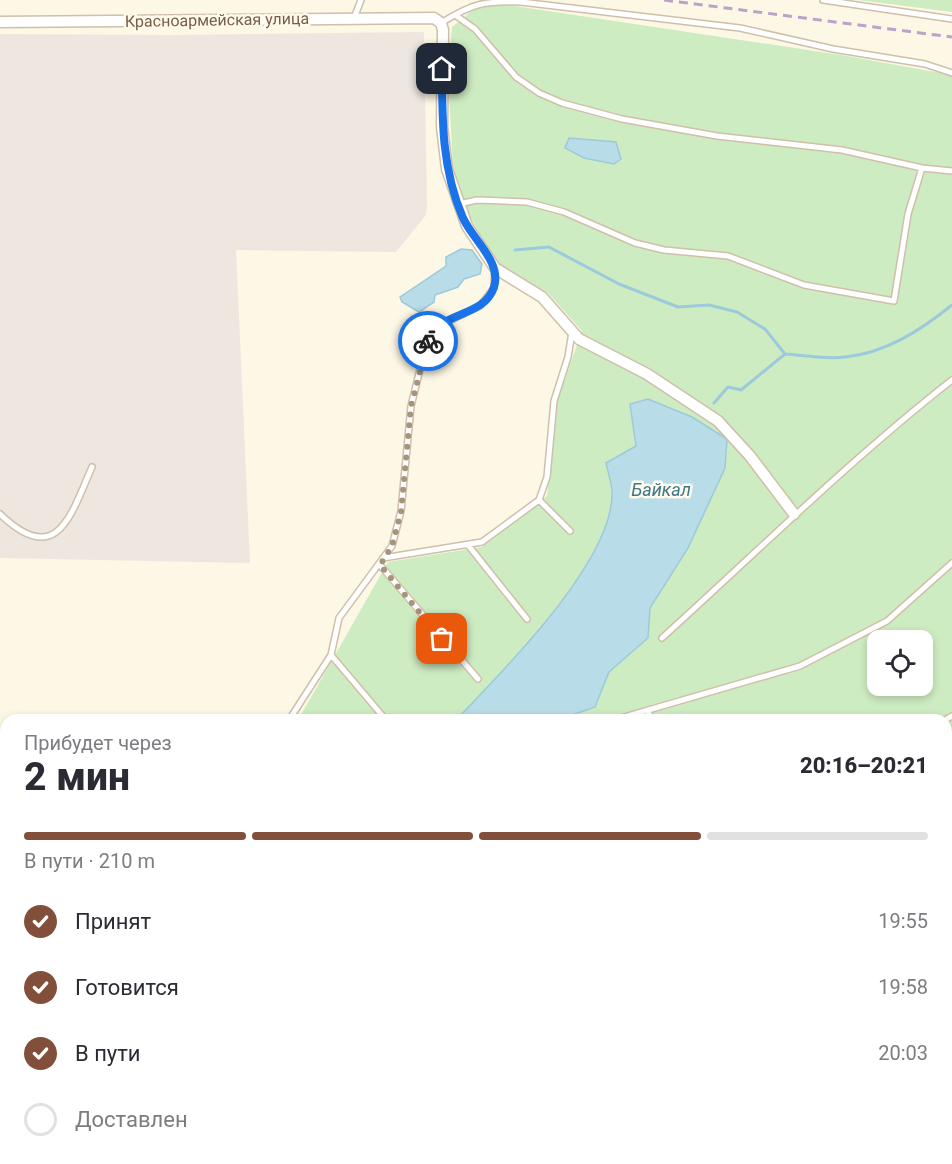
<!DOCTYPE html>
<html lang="ru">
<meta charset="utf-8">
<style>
:root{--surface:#fff;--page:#f2f2f3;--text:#2b2b33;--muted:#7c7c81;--line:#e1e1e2;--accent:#824f3b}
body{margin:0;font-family:Roboto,sans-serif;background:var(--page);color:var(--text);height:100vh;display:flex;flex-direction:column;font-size:22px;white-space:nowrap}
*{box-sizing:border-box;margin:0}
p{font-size:20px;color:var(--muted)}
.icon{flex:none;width:33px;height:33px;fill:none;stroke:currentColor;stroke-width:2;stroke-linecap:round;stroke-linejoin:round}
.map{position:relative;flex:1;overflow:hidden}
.details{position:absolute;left:0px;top:714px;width:952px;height:450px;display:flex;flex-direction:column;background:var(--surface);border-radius:18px 18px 0 0;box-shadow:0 3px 9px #0003}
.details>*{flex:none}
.tools{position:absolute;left:867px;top:630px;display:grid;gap:12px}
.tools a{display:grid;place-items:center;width:66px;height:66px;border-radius:12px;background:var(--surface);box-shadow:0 3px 9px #0003;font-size:30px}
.pin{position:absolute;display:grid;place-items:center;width:51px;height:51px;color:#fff;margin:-26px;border-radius:12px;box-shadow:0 3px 9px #0006}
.courier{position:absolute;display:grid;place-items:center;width:60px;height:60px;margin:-30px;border:4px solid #1a73e8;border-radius:50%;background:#fff;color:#222;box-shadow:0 2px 8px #0007}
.overview em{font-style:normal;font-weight:800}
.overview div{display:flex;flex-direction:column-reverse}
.overview{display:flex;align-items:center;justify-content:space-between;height:102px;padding:0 24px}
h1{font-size:39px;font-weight:800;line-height:45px}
.bar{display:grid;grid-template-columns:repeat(4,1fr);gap:9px 6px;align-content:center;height:72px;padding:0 24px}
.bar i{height:8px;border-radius:4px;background:var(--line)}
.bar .active{background:var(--accent)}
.bar p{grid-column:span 4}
ol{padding:0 24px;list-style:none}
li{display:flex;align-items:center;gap:18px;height:66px}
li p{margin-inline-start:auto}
li .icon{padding:6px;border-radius:50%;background:var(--accent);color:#fff;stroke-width:4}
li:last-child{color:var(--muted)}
li i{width:33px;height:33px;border:3px solid var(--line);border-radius:50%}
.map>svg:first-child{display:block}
.industrial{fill:#ede7df}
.green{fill:#ceecc2;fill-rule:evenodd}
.water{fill:#b8dce8;stroke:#9dcadb;stroke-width:1.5}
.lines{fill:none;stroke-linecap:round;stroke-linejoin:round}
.stream{stroke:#9dcadb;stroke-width:3}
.lane-casing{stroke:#d0bfaa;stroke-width:8}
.street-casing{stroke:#d0bfaa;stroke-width:13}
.lane{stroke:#fff;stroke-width:5}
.street{stroke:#fff;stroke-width:10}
.rail{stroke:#bba2c8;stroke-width:3;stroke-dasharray:9 6;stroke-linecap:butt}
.done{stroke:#a7947f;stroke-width:6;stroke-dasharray:0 10.8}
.route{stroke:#1a73e8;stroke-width:8}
.labels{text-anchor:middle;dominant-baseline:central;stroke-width:5;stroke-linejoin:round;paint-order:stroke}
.street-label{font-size:16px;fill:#785e48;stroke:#fffaec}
.water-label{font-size:18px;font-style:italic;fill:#41778c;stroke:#fffaec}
</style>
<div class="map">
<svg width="952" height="1164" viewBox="0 0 952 1164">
<rect width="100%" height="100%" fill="#fdf7e5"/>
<path class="industrial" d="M424,32L427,208L426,215L396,252L236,250L250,563L0,558V34L172,35Z"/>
<path class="green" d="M858,0H952V12Z
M502,4L841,55L952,75V1164H0V1002L6,993V1158H946V720H298L388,562L482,547L547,496L556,404L582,331L548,293L497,263L466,210L453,168L448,75L452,27L474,9ZM878,640H922V686H878Z"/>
<path class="water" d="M569,138L616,142L621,159L614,164L584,158L565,148Z
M461,249L472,250L482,264L480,274L464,279L458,287L435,295L434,302L419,312L402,302L400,297L446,266V257Z
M648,399L692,417L727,439L725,468L688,548L650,608L648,638L609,672L595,707L572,715L567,720H456C502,672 616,559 612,490C611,481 608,472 606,463L636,446L630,404Z"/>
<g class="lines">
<path class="stream" d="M515,250L549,247L619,284L678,307L709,305L737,312L765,329L785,354
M714,403L728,387L741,390L785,354C804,355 826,360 845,357C886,353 921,330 952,305
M20,1164L26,1158"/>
<defs>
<path id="lane" d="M823,0L952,19
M455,15L475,29L516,77L539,93L562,103L622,119L717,136L842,150L922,168L952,171
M354,18L361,0
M441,23C473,3 484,1 521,2L740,28L833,49L925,64L952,73
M459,204L477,200L527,202L564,212L635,243L664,250L728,256L804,285L894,301L908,214L922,168
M539,500L570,531
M0,514C57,569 71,515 92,467
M468,545L527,619
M383,558L482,542L539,500L547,477L554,401L568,357L572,332
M380,565L478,679
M662,638C758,551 850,460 952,380
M331,655L386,720
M648,712L653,720
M289,720L331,655L339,618L392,546L401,511L411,406L427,341L439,326L480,306L494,288L495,269
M614,720L800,666L887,621L952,563
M945,720L952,716
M946,835L952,831
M946,957L952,954
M0,993L6,984
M0,1038L6,1046
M946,1076L952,1072
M302,1158L306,1164
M559,1158L562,1164
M934,1158L937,1164
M255,1164L262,1158
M437,1164L447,1158
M623,1164L632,1158
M809,1164L818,1158"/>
<path id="street" d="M0,22L434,18L441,23L443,30L442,127L447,169L467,226L495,268L542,297L579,339L647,374L718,421L750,456L794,514"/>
</defs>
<use href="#lane" class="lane-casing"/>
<use href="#street" class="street-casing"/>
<use href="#lane" class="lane"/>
<use href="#street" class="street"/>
<path class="rail" d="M664,0L952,37"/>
</g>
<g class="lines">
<path class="done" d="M428,341L411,406L401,512L392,546L380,565L442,639"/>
<path class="route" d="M428,341C431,336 435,330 439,326C456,312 486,312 494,287C502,262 473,240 463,218C442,170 442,120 442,69"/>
</g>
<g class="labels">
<g class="street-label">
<text transform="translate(217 20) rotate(-1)">Красноармейская улица</text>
</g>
<g class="water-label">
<text x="661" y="489">Байкал</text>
</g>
</g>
</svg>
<div class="tools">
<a><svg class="icon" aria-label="locate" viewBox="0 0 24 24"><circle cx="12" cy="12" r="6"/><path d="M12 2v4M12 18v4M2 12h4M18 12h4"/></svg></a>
</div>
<div class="pin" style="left:442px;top:639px;background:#ea580c"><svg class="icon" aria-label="bag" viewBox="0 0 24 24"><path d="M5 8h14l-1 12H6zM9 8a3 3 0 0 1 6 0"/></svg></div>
<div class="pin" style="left:442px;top:69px;background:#1f2937"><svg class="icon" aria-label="home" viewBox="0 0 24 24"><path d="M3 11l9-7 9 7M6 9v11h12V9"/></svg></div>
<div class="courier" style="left:428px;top:341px"><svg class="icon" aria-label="bike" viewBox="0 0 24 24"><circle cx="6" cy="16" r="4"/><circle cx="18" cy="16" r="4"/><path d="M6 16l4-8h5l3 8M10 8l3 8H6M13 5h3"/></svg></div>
<section class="details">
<div class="overview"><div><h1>2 мин</h1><p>Прибудет через</p></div><em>20:16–20:21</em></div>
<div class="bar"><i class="active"></i><i class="active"></i><i class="active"></i><i></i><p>В пути · 210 m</p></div>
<ol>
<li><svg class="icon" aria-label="check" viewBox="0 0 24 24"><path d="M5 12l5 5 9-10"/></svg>Принят<p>19:55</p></li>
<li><svg class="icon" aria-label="check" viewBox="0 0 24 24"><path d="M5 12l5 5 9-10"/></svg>Готовится<p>19:58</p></li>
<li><svg class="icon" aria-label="check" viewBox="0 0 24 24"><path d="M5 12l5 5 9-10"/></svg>В пути<p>20:03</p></li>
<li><i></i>Доставлен</li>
</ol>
</section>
</div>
